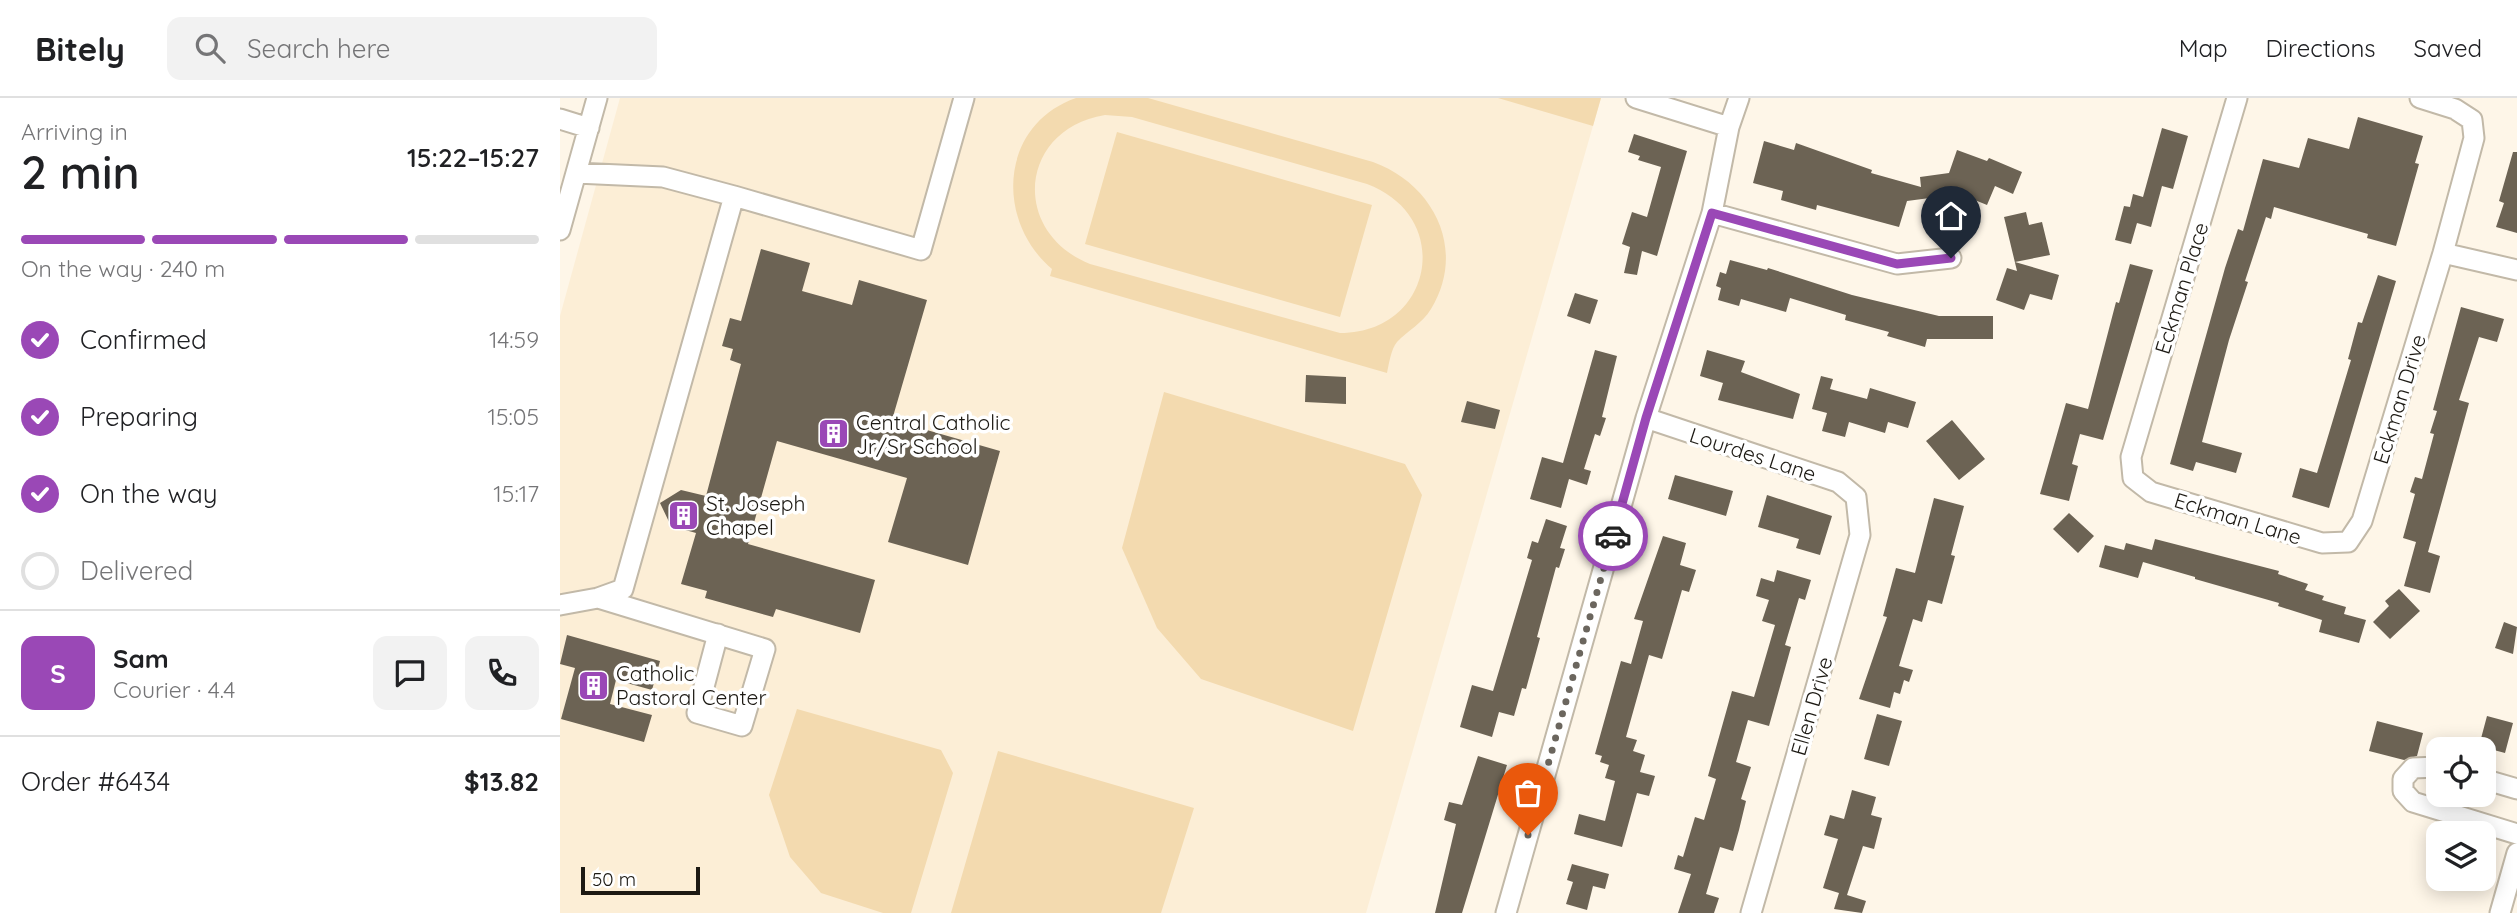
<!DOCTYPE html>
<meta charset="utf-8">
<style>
:root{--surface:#fff;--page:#f2f2f2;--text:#202124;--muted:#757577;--line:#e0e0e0;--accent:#9a48b6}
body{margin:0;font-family:Quicksand,sans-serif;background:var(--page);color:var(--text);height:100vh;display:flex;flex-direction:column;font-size:26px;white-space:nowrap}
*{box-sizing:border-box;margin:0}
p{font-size:23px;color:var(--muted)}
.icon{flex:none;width:38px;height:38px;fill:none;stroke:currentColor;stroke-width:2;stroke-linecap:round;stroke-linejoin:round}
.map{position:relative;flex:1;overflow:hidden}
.side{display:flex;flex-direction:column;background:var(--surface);width:560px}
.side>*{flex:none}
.controls{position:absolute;left:1866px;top:639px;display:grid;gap:14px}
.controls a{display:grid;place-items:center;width:70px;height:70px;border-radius:14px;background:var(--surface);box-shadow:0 4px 18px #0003;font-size:35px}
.scale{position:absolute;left:21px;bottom:18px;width:119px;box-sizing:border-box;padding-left:7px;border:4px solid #1c1913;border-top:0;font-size:19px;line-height:24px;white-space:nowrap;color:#1c1913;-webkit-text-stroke:5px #fff;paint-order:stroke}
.pin{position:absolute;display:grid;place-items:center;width:60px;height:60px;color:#fff;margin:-72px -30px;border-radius:50% 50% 50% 0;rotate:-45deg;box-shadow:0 0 7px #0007}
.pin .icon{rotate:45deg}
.courier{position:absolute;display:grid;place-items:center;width:70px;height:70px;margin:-35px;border:5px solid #9a48b6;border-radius:50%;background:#fff;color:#222;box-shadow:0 2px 9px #0007}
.summary em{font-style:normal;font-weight:600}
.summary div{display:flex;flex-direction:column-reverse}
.summary{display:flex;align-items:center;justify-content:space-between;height:119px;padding:0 21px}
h1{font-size:46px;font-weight:600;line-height:52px}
.bar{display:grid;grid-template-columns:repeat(4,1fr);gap:10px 7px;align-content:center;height:84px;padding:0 21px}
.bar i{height:9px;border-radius:5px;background:var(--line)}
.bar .active{background:var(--accent)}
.bar p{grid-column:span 4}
.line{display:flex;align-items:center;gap:18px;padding:0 21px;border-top:2px solid var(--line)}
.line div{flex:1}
.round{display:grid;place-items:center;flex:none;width:74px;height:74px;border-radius:14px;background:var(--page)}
ol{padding:0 21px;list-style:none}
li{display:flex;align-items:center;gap:21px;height:77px}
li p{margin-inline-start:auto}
li .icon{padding:7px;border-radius:50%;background:var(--accent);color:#fff;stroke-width:4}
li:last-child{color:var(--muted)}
li i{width:38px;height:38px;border:4px solid var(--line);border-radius:50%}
header{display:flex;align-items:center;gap:42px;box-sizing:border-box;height:98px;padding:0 35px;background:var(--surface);border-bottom:2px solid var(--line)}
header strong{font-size:33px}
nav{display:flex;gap:38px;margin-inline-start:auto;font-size:24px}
.search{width:490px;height:63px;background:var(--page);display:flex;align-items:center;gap:18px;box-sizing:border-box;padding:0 24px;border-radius:14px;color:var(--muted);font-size:26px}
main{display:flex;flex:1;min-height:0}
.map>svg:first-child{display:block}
.built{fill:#fceed6}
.green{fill:#f3daaf;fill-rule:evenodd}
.building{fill:#6c6354}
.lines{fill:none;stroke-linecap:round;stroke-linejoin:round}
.minor-casing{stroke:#c2b9a8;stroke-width:23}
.minor{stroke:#fff;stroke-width:19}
.done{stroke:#6b665e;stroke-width:7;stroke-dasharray:0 12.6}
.route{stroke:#9a48b6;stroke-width:9}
.labels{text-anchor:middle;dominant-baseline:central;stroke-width:7;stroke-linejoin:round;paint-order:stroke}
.street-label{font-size:21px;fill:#1c1913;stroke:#fff}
.poi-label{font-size:21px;fill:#1c1913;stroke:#fff;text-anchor:start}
</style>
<header>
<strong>Bitely</strong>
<div class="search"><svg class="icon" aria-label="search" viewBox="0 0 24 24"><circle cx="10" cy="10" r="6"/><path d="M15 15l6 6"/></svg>Search here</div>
<nav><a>Map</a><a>Directions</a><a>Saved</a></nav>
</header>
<main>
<section class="side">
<div class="summary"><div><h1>2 min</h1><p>Arriving in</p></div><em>15:22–15:27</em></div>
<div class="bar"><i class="active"></i><i class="active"></i><i class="active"></i><i></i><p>On the way · 240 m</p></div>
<ol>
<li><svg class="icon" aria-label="check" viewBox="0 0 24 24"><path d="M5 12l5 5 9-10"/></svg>Confirmed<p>14:59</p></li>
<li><svg class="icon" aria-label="check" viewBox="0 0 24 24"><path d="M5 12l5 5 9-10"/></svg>Preparing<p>15:05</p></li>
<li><svg class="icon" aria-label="check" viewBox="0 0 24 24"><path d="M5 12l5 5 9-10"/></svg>On the way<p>15:17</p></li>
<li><i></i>Delivered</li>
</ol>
<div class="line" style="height:126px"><b class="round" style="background:var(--accent);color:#fff">S</b><div><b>Sam</b><p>Courier · 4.4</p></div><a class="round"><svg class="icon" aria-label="chat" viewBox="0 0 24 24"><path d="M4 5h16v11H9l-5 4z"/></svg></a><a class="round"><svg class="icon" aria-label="phone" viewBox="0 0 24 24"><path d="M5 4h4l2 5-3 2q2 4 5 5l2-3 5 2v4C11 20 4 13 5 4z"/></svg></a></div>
<div class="line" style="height:91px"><div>Order #6434</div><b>$13.82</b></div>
</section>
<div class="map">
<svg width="1957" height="815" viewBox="0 0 1957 815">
<rect width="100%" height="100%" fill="#fef6e8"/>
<path class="built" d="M60,0H1041L806,815H0V218Z"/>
<path class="green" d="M516,0H588L813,64C874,86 907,152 871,211C862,226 848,232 837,244C831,251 829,266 827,275L490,178L492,171C435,123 439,27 516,0ZM545,17L572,19L807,86C895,119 873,235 780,235L530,166C450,134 459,31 545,17Z
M938,0H1041L1033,28Z
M557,34L812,107L780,219L525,146Z
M604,294L845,366L862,397L793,633L641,581L597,530L562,450Z
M237,611L381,652L393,675L351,815H323L261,795L230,759L209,697Z
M438,653L634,710L601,815H391Z"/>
<path class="building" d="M1798,19L1863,38L1855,65L1859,66L1836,148L1807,140L1808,136L1714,109L1711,121L1706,119L1685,183L1688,184L1669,242L1642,344L1682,355L1676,375L1636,364L1633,373L1610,366L1665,170L1678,131L1683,133L1703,61L1739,70L1748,40L1789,51Z
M1602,30L1628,38L1613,91L1602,88L1591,129L1577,125L1571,146L1555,142L1564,108L1570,109L1573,96L1583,99Z
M1074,36L1127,53L1097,158L1082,153L1077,177L1064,175L1070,149L1062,146L1072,114L1087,119L1101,69L1078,62L1080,58L1068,54Z
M1204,43L1234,52L1236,45L1312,72L1311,75L1361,89L1360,79L1389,75L1397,52L1427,63L1429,60L1462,74L1453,96L1435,88L1427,107L1400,96L1347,103L1339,129L1257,107L1256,112L1221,102L1223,93L1193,85Z
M1953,54H1957V135L1936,129L1944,105L1939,103Z
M1466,114L1469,127L1482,124L1490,157L1455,164L1499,177L1492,202L1470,196L1464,212L1436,202L1447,170L1457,173L1444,119Z
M201,151L250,165L242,193L292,207L299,182L367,202L332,322L440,353L408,467L328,444L347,380L217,343L188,446L315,482L300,535L216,511L213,519L145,500L147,493L121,486L136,435L111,428L100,405L121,392L146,398L181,266L170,262L173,251L162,248L170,220L181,223Z
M1170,162L1207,172L1208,170L1292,197L1379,218H1433V241H1367L1365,249L1327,238L1329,234L1285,222L1286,217L1230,200L1226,214L1181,201L1179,208L1158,202L1161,190L1156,188L1160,174L1166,176Z
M1570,166L1593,172L1543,342L1520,336L1512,366L1518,368L1509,403L1480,396L1506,305L1528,311L1556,204L1559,205Z
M1818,177L1836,183L1769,410L1732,399L1740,370L1757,375L1791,262L1788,261L1798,224L1802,225Z
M1015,195L1038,202L1030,226L1007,218Z
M1901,209L1944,221L1937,244L1919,239L1899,302L1909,305L1868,454L1880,458L1870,495L1844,488L1856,444L1843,440L1855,396L1850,394L1855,379L1862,381L1874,336L1870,335L1877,313L1873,312Z
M1035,252L1057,258L1042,319L1046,320L1040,338L1035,336L1024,371L1031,373L1027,387L1009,381L1001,410L970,401L982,359L1003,365Z
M1147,252L1185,263L1181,274L1240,296L1233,321L1158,302L1163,285L1140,278Z
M746,277L786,279V306L745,304Z
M1261,278L1273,281L1270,291L1307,301L1310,290L1356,304L1348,330L1328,324L1325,335L1289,324L1285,339L1262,333L1267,315L1252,311Z
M907,303L940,312L935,331L901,324Z
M1392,322L1425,361L1399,382L1366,343Z
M1115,377L1173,393L1166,418L1108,401Z
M1207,397L1272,418L1260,457L1236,450L1239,441L1198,429Z
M1374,400L1404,408L1391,457L1395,458L1382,506L1368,502L1362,524L1353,521L1339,568L1353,572L1349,584L1344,582L1340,596L1334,594L1330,610L1299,601L1327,519L1323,518L1336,470L1355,475Z
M1509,415L1534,438L1518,455L1493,431Z
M986,421L1007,428L1000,450L1005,451L999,470L996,469L977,539L980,540L966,591L962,590L954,618L939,614L932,639L900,629L912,587L933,593L972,462L967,460L972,443L978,445Z
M1103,438L1126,445L1120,467L1136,472L1129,494L1122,492L1102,561L1089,557L1066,639L1077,642L1073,653L1085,657L1080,674L1095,678L1089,698L1077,695L1062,749L1014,736L1019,716L1045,723L1055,683L1045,680L1049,667L1040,664L1042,658L1035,656L1061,563L1071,566L1083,523L1074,521Z
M1595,441L1719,473L1718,476L1748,486L1745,492L1764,498L1762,502L1786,509L1784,516L1806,522L1799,545L1759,534L1762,522L1718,508L1719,505L1635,481V479L1583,464L1578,480L1539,469L1545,447L1564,452L1566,445L1592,452Z
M1217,472L1251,482L1245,502L1239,500L1225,547L1231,549L1209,628L1188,622L1176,664L1191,669L1181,701L1186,703L1179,732L1173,753L1160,749L1146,796L1159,800L1154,815H1118L1131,776L1114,771L1118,757L1123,759L1135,719L1144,722L1156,681L1148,678L1172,593L1194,599L1215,527L1202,523L1209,502L1196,498L1201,480L1214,484Z
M1839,491L1860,513L1830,541L1813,524L1829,508L1825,503Z
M1944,524L1957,529L1953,556L1935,550Z
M7,537L100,563L92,592L56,582L50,606L92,617L84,644L1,621L15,570L0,566Z
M1317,616L1342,623L1329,668L1304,661Z
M1927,618L1953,625L1945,655L1919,648Z
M1817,623L1863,635L1857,658L1844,662L1809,653Z
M918,658L947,667L902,815H875L896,726L884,722L889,704L902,707Z
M1292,692L1316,699L1311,717L1322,720L1314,751L1303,748L1287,797L1306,803L1302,815L1274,811L1279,795L1263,790L1278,741L1264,737L1270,717L1284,721Z
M1012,766L1049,776L1045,791L1033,788L1027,812L1006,806L1013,784L1007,782Z"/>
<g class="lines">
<defs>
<path id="minor" d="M1076,0L1169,29
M1677,0L1571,359L1573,380L1591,394L1762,445L1788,444L1802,423L1883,155L1914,40L1912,22L1895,11L1860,0
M0,21L29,30
M174,98L361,152L404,0
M1152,115L1337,166L1391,160
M0,132L37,0
M1883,155L1957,172
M1086,320L1278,384L1296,399L1300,437L1191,815
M38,500L205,551L182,628L137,615L158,536
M0,507L38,500L63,491L174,98L103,79L16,75
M1878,669L1853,670L1843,681V693L1853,704L1957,736
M1923,681L1957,691
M946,815L1086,320L1152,115L1169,29L1179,0
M1940,815L1957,755"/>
</defs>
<use href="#minor" class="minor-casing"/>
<use href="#minor" class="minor"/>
</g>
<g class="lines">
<path class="done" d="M968,737L1053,438"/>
<path class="route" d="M1053,438L1086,320L1152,115L1337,166L1391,160"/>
</g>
<defs>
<symbol id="building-square" viewBox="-11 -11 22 22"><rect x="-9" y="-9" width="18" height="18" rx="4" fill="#9a48b6" stroke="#fff"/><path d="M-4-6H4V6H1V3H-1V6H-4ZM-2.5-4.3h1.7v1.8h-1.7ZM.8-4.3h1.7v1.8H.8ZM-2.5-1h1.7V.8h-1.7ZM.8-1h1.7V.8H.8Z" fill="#fff"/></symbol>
</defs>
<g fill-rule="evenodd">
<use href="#building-square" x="256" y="318" width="35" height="35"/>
<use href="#building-square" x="106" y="400" width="35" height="35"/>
<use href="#building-square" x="16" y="570" width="35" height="35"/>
</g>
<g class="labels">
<g class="street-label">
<text transform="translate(1621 190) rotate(-73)">Eckman Place</text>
<text transform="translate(1839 301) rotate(-73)">Eckman Drive</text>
<text transform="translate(1193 356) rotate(18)">Lourdes Lane</text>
<text transform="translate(1678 420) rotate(17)">Eckman Lane</text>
<text transform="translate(1251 608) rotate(-74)">Ellen Drive</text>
</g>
<g class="poi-label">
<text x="296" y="324">Central Catholic<tspan x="296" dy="24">Jr/Sr School</tspan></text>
<text x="146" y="405">St. Joseph<tspan x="146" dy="24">Chapel</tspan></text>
<text x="56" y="575">Catholic<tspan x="56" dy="24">Pastoral Center</tspan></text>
</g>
</g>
</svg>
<div class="controls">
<a><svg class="icon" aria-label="locate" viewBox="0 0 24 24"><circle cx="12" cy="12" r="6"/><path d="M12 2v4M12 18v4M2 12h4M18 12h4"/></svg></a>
<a><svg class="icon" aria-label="layers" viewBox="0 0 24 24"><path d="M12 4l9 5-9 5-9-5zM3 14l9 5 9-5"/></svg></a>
</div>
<div class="scale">50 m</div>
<div class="pin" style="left:968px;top:737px;background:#ea580c"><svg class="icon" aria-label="bag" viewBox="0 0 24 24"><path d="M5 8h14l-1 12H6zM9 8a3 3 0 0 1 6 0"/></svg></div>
<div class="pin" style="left:1391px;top:160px;background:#1f2937"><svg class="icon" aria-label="home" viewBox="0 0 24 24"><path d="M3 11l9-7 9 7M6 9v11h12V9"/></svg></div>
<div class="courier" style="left:1053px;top:438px"><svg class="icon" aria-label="car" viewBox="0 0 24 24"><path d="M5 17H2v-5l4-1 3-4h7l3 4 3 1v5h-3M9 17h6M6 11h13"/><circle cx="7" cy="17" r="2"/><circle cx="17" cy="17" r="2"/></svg></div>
</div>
</main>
